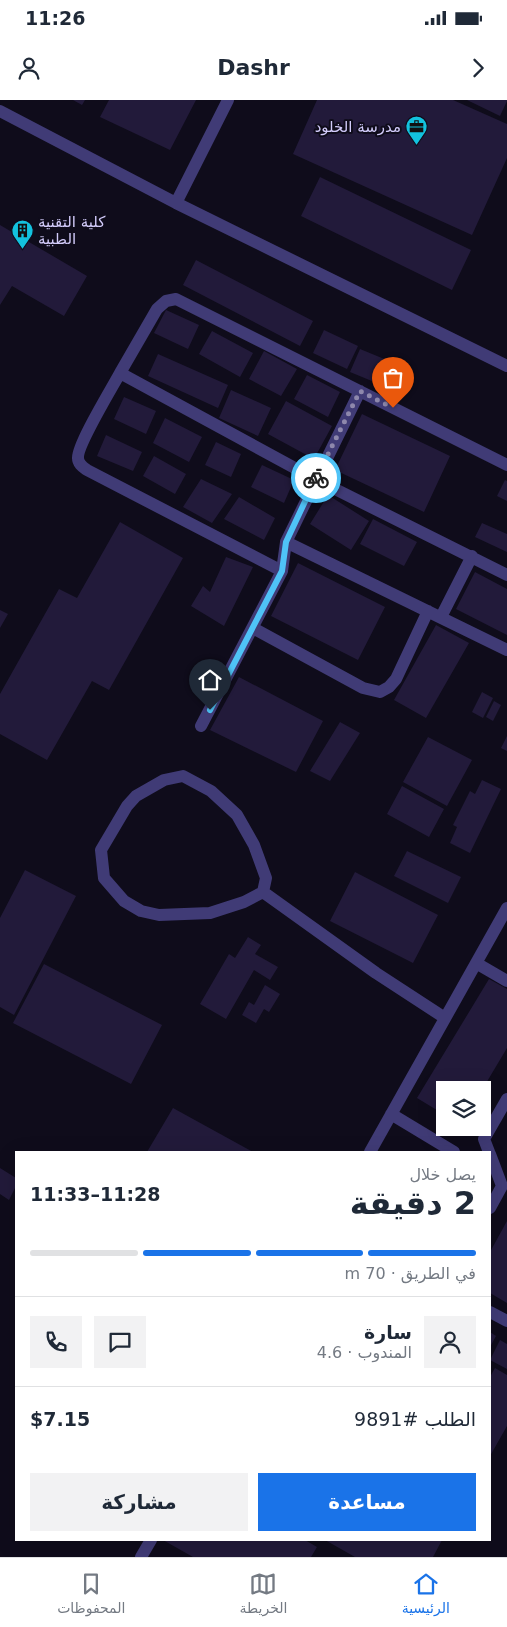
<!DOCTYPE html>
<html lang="ar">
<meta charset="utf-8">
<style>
:root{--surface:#fff;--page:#f2f2f3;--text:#1f2937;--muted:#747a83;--line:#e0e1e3;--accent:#1a73e8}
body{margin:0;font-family:"DejaVu Sans",Cairo,sans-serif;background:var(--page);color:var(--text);direction:rtl;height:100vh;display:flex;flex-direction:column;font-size:19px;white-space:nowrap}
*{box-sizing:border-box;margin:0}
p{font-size:16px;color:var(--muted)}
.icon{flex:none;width:28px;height:28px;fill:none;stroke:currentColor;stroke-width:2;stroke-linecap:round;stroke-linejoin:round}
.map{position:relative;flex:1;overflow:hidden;direction:ltr}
.side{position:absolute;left:15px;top:1051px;width:476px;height:390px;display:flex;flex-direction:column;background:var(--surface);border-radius:0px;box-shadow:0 5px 20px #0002;direction:rtl}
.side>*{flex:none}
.tools{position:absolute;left:436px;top:981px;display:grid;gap:10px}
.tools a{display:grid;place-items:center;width:55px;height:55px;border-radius:0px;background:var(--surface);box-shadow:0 5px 20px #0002;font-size:25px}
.pin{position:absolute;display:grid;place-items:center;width:42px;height:42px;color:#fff;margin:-51px -21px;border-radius:50% 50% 50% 0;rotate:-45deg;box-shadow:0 0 5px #0007}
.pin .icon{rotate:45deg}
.courier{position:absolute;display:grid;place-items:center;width:50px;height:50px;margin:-25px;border:4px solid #4fc3f7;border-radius:50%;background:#fff;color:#222;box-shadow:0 1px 6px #0007}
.summary em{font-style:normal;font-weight:700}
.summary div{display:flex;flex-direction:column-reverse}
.summary{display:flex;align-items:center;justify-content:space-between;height:85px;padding:0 15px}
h1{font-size:32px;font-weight:700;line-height:38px}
.bar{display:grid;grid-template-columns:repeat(4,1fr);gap:8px 5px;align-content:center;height:60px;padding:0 15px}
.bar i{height:6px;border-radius:4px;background:var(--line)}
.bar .on{background:var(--accent)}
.bar p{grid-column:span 4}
.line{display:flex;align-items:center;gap:12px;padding:0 15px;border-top:1px solid var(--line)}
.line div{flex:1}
.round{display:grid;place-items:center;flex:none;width:52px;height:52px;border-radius:0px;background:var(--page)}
.action{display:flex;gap:10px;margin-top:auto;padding:10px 15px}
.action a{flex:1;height:58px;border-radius:0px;background:var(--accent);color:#fff;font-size:20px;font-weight:700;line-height:58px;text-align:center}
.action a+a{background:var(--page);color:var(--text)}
.status{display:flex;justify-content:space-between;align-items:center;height:35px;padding:0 25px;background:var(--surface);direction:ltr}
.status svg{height:14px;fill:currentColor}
header{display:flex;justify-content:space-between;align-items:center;height:65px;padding:0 15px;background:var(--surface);font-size:22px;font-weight:700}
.tabs{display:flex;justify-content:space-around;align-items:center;height:70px;border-top:1px solid var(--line);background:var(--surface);font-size:14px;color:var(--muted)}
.tabs a{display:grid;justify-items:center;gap:2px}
.tabs .on{color:var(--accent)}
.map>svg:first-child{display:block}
.building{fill:#221a3a}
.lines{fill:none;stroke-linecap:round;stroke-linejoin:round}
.street{stroke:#403b76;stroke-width:12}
.done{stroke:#8e88ac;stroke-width:5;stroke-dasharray:0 9}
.route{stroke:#4fc3f7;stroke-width:6}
.labels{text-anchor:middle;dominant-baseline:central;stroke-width:4;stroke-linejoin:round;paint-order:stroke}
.poi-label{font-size:15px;fill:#d2cbfa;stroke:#0f0c1b;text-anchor:end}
</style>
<div class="status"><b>11:26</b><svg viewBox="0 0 49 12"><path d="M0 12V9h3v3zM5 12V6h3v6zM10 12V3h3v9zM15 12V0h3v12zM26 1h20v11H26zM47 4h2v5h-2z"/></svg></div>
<header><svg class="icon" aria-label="forward" viewBox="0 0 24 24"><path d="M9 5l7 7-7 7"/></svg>Dashr<svg class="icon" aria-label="person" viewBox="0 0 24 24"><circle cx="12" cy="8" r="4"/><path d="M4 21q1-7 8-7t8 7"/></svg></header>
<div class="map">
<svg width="507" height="1457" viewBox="0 0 507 1457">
<rect width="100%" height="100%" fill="#0f0c1b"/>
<path class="building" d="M73,0H85L82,5Z
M109,0H196L170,50L100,17Z
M317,0H453L507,24V58L472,135L293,54Z
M467,0H507V1L500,16Z
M320,77L471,150L452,190L301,116Z
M0,125L87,176L64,216L12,186L0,205Z
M196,160L313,221L300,246L183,185Z
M166,210L199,225L188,249L154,233Z
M324,230L358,246L347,269L313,253Z
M212,231L253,253L240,277L199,254Z
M360,249L394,263L384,286L350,272Z
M264,251L297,269L281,296L249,279Z
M158,254L228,285L218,308L148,276Z
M307,275L340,292L328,317L294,299Z
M231,290L271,308L258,336L219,318Z
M124,297L156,311L146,334L114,319Z
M286,301L332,326L314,359L268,334Z
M362,314L450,356L424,412L335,370Z
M165,318L202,337L189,362L153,343Z
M106,335L142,352L133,371L97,356Z
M216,342L241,354L231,377L205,365Z
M154,356L186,374L175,394L143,376Z
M262,365L294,380L284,403L251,387Z
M201,379L232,394L212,423L183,407Z
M505,380L507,381V401L497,396Z
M328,395L369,421L351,450L310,424Z
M239,397L275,418L264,440L224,419Z
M373,419L417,442L404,466L360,444Z
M120,422L183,458L109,590L92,581L47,660L0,634V594L59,489L77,498Z
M482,423L507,434V452L475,437Z
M226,457L253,467L224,526L191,506L203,486L210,492Z
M298,463L385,507L358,560L271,516Z
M475,472L507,489V535L456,509Z
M0,510L8,514L0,528Z
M436,525L469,543L426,618L394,600Z
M239,577L323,621L296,672L210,630Z
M482,592L493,598L483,618L472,612Z
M494,601L501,605L493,621L486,617Z
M340,622L360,633L330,681L310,671Z
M507,636V651L501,648Z
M428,637L472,660L447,706L403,682Z
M482,680L501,689L470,753L450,743L457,727L453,725L470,691L475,694Z
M402,686L444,709L429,737L387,714Z
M407,751L461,777L448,803L394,776Z
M25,770L76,796L14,915L0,907V818Z
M355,772L438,815L413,863L330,821Z
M248,837L261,845L255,854L278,867L270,880L254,870L226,919L200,904L229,854L235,858Z
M44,864L162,925L131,984L13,923Z
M489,879L507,889V948L482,990H445V1015L417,998Z
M265,885L280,894L269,912L264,909L256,923L242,915L249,902L254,905Z
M173,1008L253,1052H147Z
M0,1068L16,1078V1086L9,1100L0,1094Z
M507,1121V1203L490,1193V1152Z
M490,1232L496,1236L490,1247Z
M500,1240L507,1244V1269L490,1260Z
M495,1268L507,1275V1326L490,1356V1277Z
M163,1440H305L317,1447L311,1457H193Z
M325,1440H442L433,1457H355Z"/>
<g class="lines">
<path class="street" d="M0,11L176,103L507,266
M176,103L228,0
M120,273C112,288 77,345 78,358C78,364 83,367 87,370L282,471
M507,365L176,199L166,201L157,209L120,273L315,379L507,475
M286,442L507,550
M441,517L472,456
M253,528L363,588L380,592L389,587L396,579L428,511
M201,626L282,471L286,442L360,291
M183,676L211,691L237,715L254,745L266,778L263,792L244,802L210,813L159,815L141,811L124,801L104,778L101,750L127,706L136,696L164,680Z
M263,792L376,873L445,918
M476,863L507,881
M391,1014L454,1052
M370,1052L507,808
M489,1052L484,1039L507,999
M490,1054L502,1086L490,1108
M490,1212L507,1221
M141,1457L151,1440"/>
</g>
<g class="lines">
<path class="done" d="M316,378L360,291L393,308"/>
<path class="route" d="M210,610L282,471L286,442L316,378"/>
</g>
<defs>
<symbol id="office-pin" viewBox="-11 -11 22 30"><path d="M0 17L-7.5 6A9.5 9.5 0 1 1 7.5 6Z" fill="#13c2de" stroke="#0f0c1b"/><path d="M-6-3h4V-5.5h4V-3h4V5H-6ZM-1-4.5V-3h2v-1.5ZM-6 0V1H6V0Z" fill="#111"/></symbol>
<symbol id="building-pin" viewBox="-11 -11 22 30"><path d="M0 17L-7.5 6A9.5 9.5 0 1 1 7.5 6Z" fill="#13c2de" stroke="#0f0c1b"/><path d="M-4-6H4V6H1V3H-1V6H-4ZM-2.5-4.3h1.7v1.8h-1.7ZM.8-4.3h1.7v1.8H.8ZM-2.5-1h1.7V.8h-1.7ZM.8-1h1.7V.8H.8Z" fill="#111"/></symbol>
</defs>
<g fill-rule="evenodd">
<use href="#office-pin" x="404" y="14" width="25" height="34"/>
<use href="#building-pin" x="10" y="118" width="25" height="34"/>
</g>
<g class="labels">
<g class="poi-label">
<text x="401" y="27">مدرسة الخلود</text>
<text x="38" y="122" text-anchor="start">كلية التقنية<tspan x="38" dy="17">الطبية</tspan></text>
</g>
</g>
</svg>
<div class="tools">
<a><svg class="icon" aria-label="layers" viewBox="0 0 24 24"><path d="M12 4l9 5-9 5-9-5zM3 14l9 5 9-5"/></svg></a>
</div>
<div class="pin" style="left:393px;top:308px;background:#ea580c"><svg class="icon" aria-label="bag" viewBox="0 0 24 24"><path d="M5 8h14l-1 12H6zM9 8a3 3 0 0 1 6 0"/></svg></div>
<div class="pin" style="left:210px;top:610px;background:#1f2937"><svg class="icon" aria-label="home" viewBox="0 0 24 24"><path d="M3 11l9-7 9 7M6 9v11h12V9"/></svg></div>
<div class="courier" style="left:316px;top:378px"><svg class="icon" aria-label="bike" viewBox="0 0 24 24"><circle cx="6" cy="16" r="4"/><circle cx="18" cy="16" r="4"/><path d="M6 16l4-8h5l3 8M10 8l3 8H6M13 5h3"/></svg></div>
<section class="side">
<div class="summary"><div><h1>2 دقيقة</h1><p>يصل خلال</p></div><em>11:28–11:33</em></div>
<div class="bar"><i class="on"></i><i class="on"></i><i class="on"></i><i></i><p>في الطريق · 70 m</p></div>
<div class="line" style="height:90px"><a class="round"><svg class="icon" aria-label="person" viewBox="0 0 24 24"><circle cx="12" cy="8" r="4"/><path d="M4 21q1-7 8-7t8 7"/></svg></a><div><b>سارة</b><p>المندوب · 4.6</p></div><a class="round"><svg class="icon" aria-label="chat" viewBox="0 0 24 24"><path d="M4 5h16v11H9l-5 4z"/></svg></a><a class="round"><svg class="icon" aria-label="phone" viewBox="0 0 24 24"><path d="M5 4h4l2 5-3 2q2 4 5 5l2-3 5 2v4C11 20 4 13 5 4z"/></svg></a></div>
<div class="line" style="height:65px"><div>الطلب #9891</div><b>$7.15</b></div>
<div class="action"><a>مساعدة</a><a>مشاركة</a></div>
</section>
</div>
<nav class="tabs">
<a class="on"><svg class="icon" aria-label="home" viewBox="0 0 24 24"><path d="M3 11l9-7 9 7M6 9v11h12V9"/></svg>الرئيسية</a>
<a><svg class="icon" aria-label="map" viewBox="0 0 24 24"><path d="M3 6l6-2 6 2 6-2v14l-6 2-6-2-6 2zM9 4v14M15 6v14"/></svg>الخريطة</a>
<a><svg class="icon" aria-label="saved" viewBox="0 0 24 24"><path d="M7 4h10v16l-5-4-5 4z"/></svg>المحفوظات</a>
</nav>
